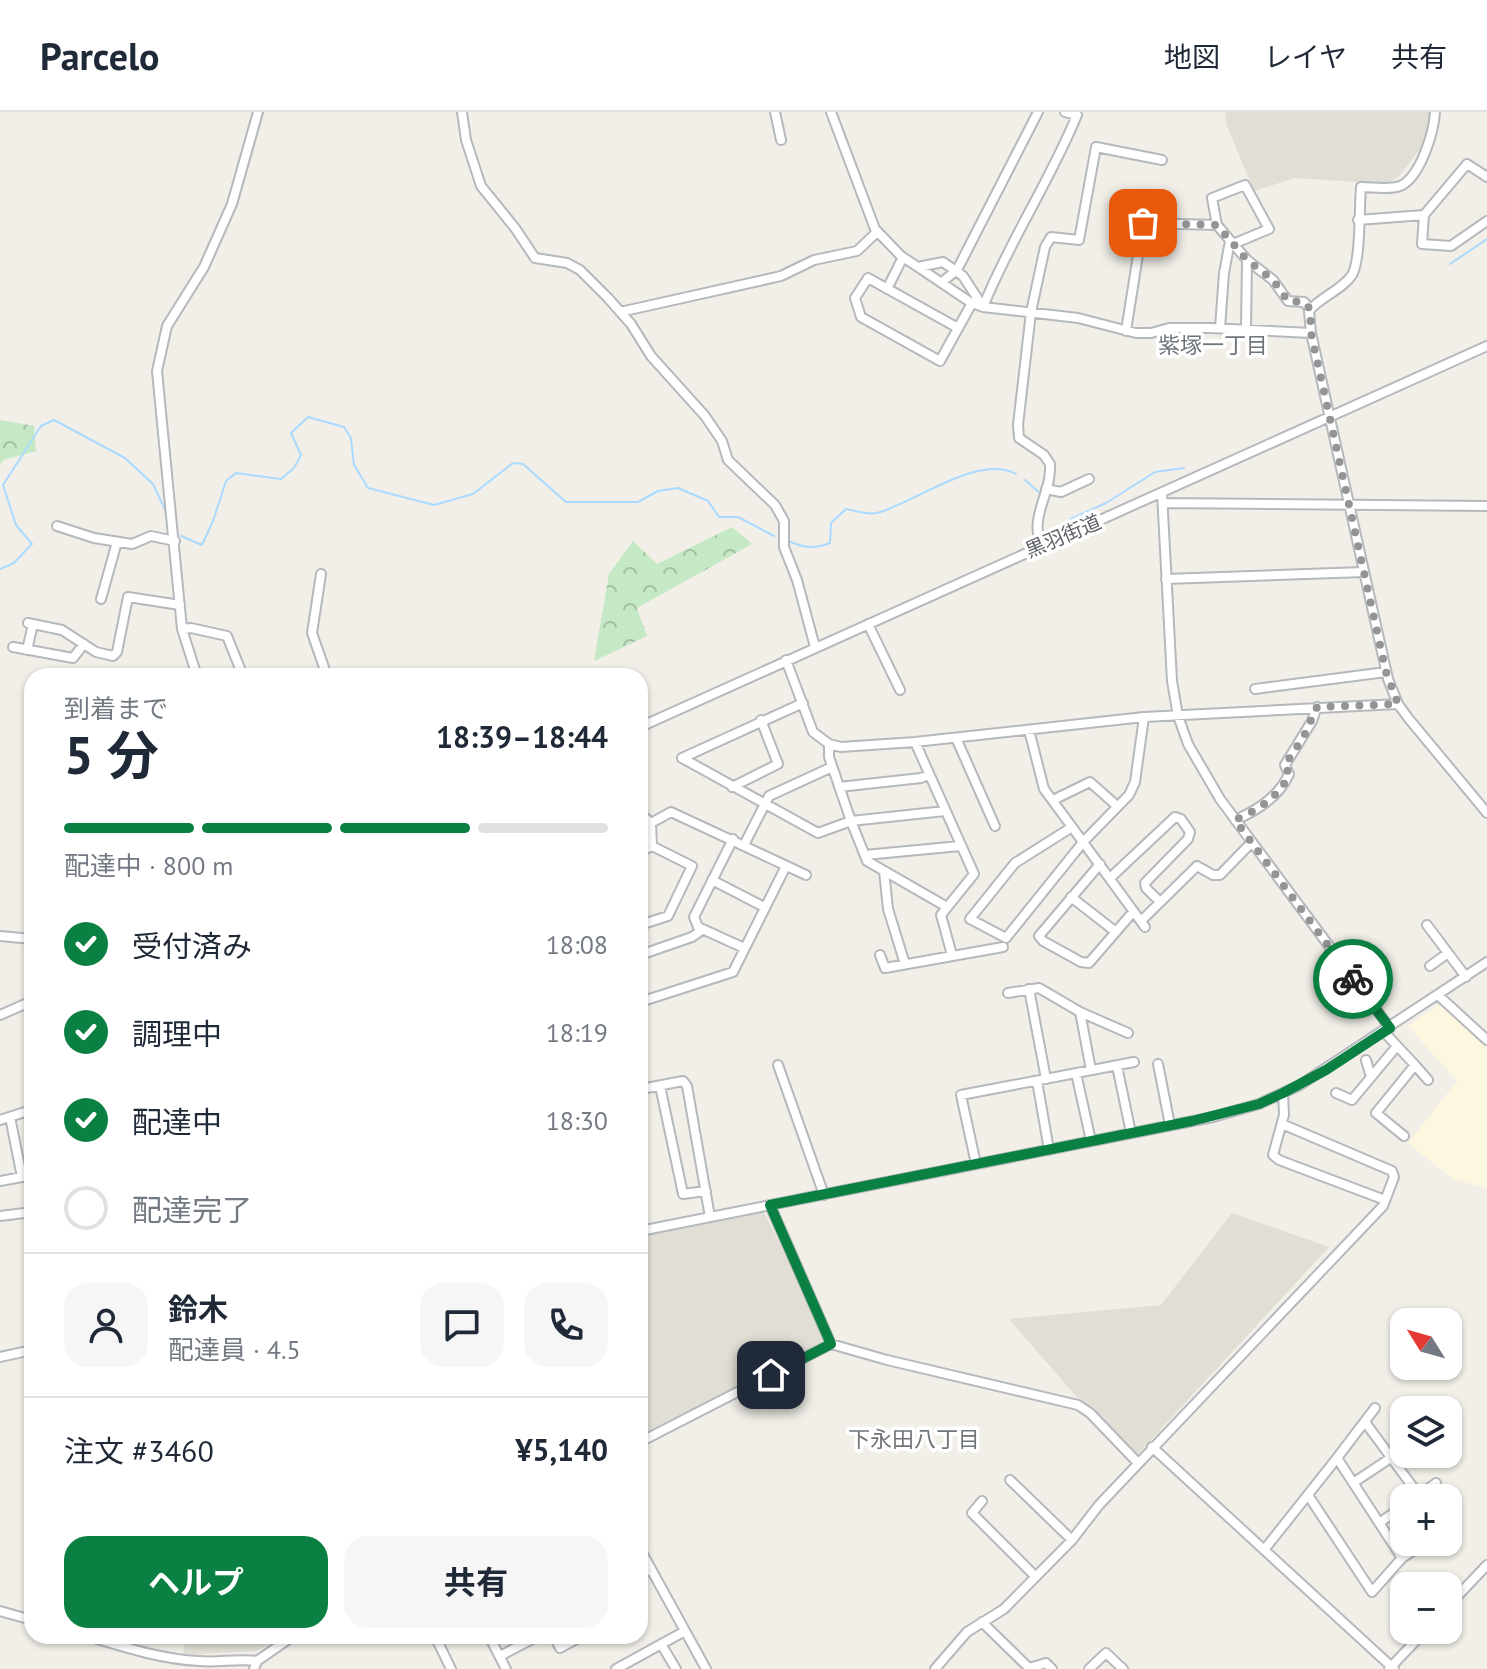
<!DOCTYPE html>
<html lang="ja">
<meta charset="utf-8">
<style>
:root{--surface:#fff;--page:#f6f6f7;--text:#1f2937;--muted:#747a83;--line:#e0e1e3;--accent:#0b8043}
body{margin:0;font-family:"PT Sans","Noto Sans JP",sans-serif;background:var(--page);color:var(--text);height:100vh;display:flex;flex-direction:column;font-size:30px;white-space:nowrap}
*{box-sizing:border-box;margin:0}
p{font-size:26px;color:var(--muted)}
.icon{flex:none;width:44px;height:44px;fill:none;stroke:currentColor;stroke-width:2;stroke-linecap:round;stroke-linejoin:round}
.map{position:relative;flex:1;overflow:hidden}
.drawer{position:absolute;left:24px;top:556px;width:624px;height:976px;display:flex;flex-direction:column;background:var(--surface);border-radius:24px;box-shadow:0 2px 6px #0004}
.drawer>*{flex:none}
.needle{width:52px;rotate:307deg}
.buttons{position:absolute;left:1390px;top:1196px;display:grid;gap:16px}
.buttons a{display:grid;place-items:center;width:72px;height:72px;border-radius:16px;background:var(--surface);box-shadow:0 2px 6px #0004;font-size:40px}
.pin{position:absolute;display:grid;place-items:center;width:68px;height:68px;color:#fff;margin:-34px;border-radius:16px;box-shadow:0 4px 12px #0006}
.courier{position:absolute;display:grid;place-items:center;width:80px;height:80px;margin:-40px;border:6px solid #0b8043;border-radius:50%;background:#fff;color:#222;box-shadow:0 2px 10px #0007}
.overview em{font-style:normal;font-weight:700}
.overview div{display:flex;flex-direction:column-reverse}
.overview{display:flex;align-items:center;justify-content:space-between;height:136px;padding:0 40px}
h1{font-size:52px;font-weight:700;line-height:60px}
.bar{display:grid;grid-template-columns:repeat(4,1fr);gap:12px 8px;align-content:center;height:96px;padding:0 40px}
.bar i{height:10px;border-radius:6px;background:var(--line)}
.bar .on{background:var(--accent)}
.bar p{grid-column:span 4}
.line{display:flex;align-items:center;gap:20px;padding:0 40px;border-top:2px solid var(--line)}
.line div{flex:1}
.round{display:grid;place-items:center;flex:none;width:84px;height:84px;border-radius:24px;background:var(--page)}
ol{padding:0 40px;list-style:none}
li{display:flex;align-items:center;gap:24px;height:88px}
li p{margin-inline-start:auto}
li .icon{padding:8px;border-radius:50%;background:var(--accent);color:#fff;stroke-width:4}
li:last-child{color:var(--muted)}
li i{width:44px;height:44px;border:4px solid var(--line);border-radius:50%}
.button{display:flex;gap:16px;margin-top:auto;padding:16px 40px}
.button a{flex:1;height:92px;border-radius:24px;background:var(--accent);color:#fff;font-size:32px;font-weight:700;line-height:92px;text-align:center}
.button a+a{background:var(--page);color:var(--text)}
header{display:flex;align-items:center;gap:48px;box-sizing:border-box;height:112px;padding:0 40px;background:var(--surface);border-bottom:2px solid var(--line)}
header strong{font-size:38px}
nav{display:flex;gap:44px;margin-inline-start:auto;font-size:28px}
.map>svg:first-child{display:block}
.commercial{fill:#fef7e0}
.education{fill:#e1ded6}
.forest{fill:url(#forest-crowns)}
.lines{fill:none;stroke-linecap:round;stroke-linejoin:round}
.stream{stroke:#aadaff;stroke-width:2}
.minor-casing{stroke:#b5b8bc;stroke-width:12}
.minor{stroke:#fff;stroke-width:8}
.done{stroke:#929495;stroke-width:8;stroke-dasharray:0 14.4}
.route{stroke:#0b8043;stroke-width:10}
.labels{text-anchor:middle;dominant-baseline:central;stroke-width:7;stroke-linejoin:round;paint-order:stroke}
.street-label{font-size:20px;fill:#5f6368;stroke:#fff}
.neighbourhood-label{font-size:22px;fill:#70757a;stroke:#fff}
</style>
<header>
<strong>Parcelo</strong>
<nav><a>地図</a><a>レイヤ</a><a>共有</a></nav>
</header>
<div class="map">
<svg width="1487" height="1557" viewBox="0 0 1487 1557">
<defs>
<pattern id="forest-crowns" width="20" height="18" patternUnits="userSpaceOnUse" patternTransform="scale(2)"><rect width="20" height="18" fill="#c5e8c5"/><path d="M2 6a3 3 0 1 1 6 0M12 15a3 3 0 1 1 6 0" fill="none" stroke="#a3c0a4"/></pattern>
</defs>
<rect width="100%" height="100%" fill="#f1efe8"/>
<path class="commercial" d="M1440,892L1487,934V1076L1453,1067L1408,1031L1457,969L1408,914Z"/>
<path class="education" d="M1225,0H1430L1427,28L1399,64L1387,72L1295,66L1254,79L1227,14Z
M764,1100L828,1229L640,1323V1124Z
M1232,1101L1329,1135L1138,1342L1074,1282L1009,1207L1161,1193Z
M186,1524H283L257,1539L183,1543Z"/>
<path class="forest" d="M0,308L34,314L36,339L3,348L0,353Z
M732,415L752,432L637,496L647,524L594,549L609,462L633,429L657,452Z"/>
<g class="lines">
<path class="stream" d="M1450,152L1487,127
M1025,368L1041,382
M1071,407L1106,391L1155,360L1184,356
M181,424L202,433L213,409L226,369L236,361L281,367L294,356L301,343L291,321L308,305L344,315L351,326L354,353L368,376L434,393L473,382L513,351L523,352L566,390H638L658,379L678,376L708,389L719,405H738L774,424
M788,429C804,436 814,437 830,431L831,411L846,397C856,399 868,403 877,401C915,391 979,341 1016,362
M0,457L14,451L32,432L16,413L3,373L41,314L54,308L125,346L153,372L168,404"/>
<defs>
<path id="minor" d="M462,0L466,28L481,74L515,116L535,146L567,151L580,158L608,186L631,212L651,244L705,304L722,329L728,348L775,393L784,409V435L797,468L815,535
M775,0L781,28
M831,0L875,117L901,144L918,155L943,150L963,164L983,195
M1435,0C1434,20 1420,66 1400,74C1389,78 1373,75 1361,75C1359,95 1361,148 1352,163C1342,178 1320,185 1309,199L1311,221L1388,567L1398,592L1409,607L1487,701
M1487,65L1467,52L1424,103L1422,132L1451,134L1487,109
M1358,108L1424,103
M1233,132L1269,117L1245,73L1212,86L1217,113L1247,148L1273,168L1288,189L1304,190L1310,197
M918,155L970,190L983,195L1078,206L1136,221H1151L1169,216H1210L1311,221
M942,170L957,158L1038,0
M887,177L903,145
M983,195C1010,128 1050,69 1077,3L1065,0
M620,200L781,164L814,148L857,139L877,120
M958,216L868,166L855,186L861,205L940,249L972,191
M1220,216L1224,161L1230,129
M1246,217L1247,148
M1126,219L1143,111L1217,113
M1046,377L1061,380L1089,367
M1162,381L1172,569L1178,604L1188,632L1220,687L1390,916
M1163,391L1487,394
M57,414L94,426L132,432L151,424L175,429
M1041,433C1029,404 1052,381 1050,352L1044,343L1019,326L1018,313L1031,200L1045,135L1051,125L1079,128L1096,35L1162,48
M321,462L312,521L327,564
M1166,467L1364,460
M101,487L117,430
M28,511L62,518L96,540L113,544L117,540L128,485L180,493
M868,512L900,578
M182,517L191,516L227,524L243,564
M13,535L73,546L84,532
M27,538L33,512
M786,548L813,620L829,632L841,635L915,630L1144,605L1398,592
M197,564L182,517L157,259L167,214L204,155L232,92L258,0
M1255,577L1386,560
M640,615L1487,234
M1029,618L1044,677L1072,715L1015,751L970,807L1006,826L1084,729L1129,683L1135,670L1144,605
M956,626L995,714
M915,630L974,762L941,803L952,843
M682,646L818,721L851,709L829,645V632
M682,646L803,591
M732,675L778,652L761,608
M839,675L921,666L928,663
M1053,688L1090,670L1117,694
M945,699L851,709L867,749L947,795
M640,701L651,711L671,700L806,763
M1235,708C1256,699 1279,685 1289,662L1285,653L1312,609L1317,595
M1072,715L1145,815
M733,727L694,805L698,815L744,836
M744,733L769,684L832,655
M640,740L652,734
M865,743L960,734
M1100,752L1039,824L1043,829L1081,850L1089,851L1133,800
M884,759L888,797L905,852
M1110,766L1175,705L1181,707L1190,720L1188,727L1145,771L1146,776L1160,790
M712,768L764,795
M1071,785L1116,820
M1141,809L1197,754L1213,763H1220L1252,730
M640,813L668,804L692,754L652,734L651,711
M1427,813L1466,865
M0,824L32,827
M640,843L692,825L702,818
M880,843L885,856L1003,835
M1430,854L1448,841
M1029,877L1046,967
M1008,881L1039,876L1080,900L1128,921
M1439,884L1487,928
M640,890L733,860L786,754
M1080,900L1091,958
M0,903L32,889
M1384,920L1415,953L1376,1001L1404,1024
M1366,948L1371,965
M1158,952L1170,1013
M778,953L824,1083
M1415,953L1428,968
M1117,954L1131,1021
M1076,961L1091,1029
M1037,969L1049,1038
M660,974L683,1082L706,1079
M641,977L683,969L687,974L710,1105
M1283,981L1284,1003L1273,1043L1279,1048L1385,1088
M1336,981L1352,988L1397,934
M0,1008L28,999
M976,1052L961,983L1134,950
M0,1069L22,1065L10,1005
M770,1093L831,1232
M0,1104L32,1100
M640,1119L1213,1005L1259,992L1300,973L1487,850
M0,1245L32,1238
M1365,1310L1421,1386
M640,1330L831,1232L887,1248L1078,1293L1090,1301L1138,1351
M1152,1335L1394,1557
M1337,1346L1375,1296
M1010,1368L1072,1428
M1353,1371L1404,1337
M1308,1383L1372,1480L1402,1446L1427,1430
M1416,1386L1436,1371
M982,1389L972,1401L1035,1464
M1379,1411L1404,1394
M640,1437L706,1557
M1264,1438L1337,1346L1402,1446
M640,1463L651,1457
M640,1488L642,1491L640,1492
M1448,1494L1487,1453
M0,1499L32,1508
M982,1510L1029,1556L1046,1551L1052,1557
M87,1524C124,1535 160,1547 199,1549C219,1551 237,1546 257,1549
M435,1524L451,1557
M489,1524L506,1557
M554,1524L560,1536L582,1524
M661,1532L676,1557
M500,1544L538,1524
M254,1557L257,1549L293,1524
M616,1557L685,1519
M935,1557L967,1520L1004,1497L1072,1428L1099,1393L1383,1094L1394,1065L1392,1059L1282,1012
M1089,1557L1106,1541L1123,1557
M1389,1557L1426,1518"/>
</defs>
<use href="#minor" class="minor-casing"/>
<use href="#minor" class="minor"/>
</g>
<g class="lines">
<path class="done" d="M1143,111L1217,113L1247,148L1273,168L1288,189L1304,190L1310,197L1311,221L1386,560L1398,592L1317,595L1304,624L1285,653L1289,662C1280,685 1256,699 1235,708L1353,867"/>
<path class="route" d="M771,1263L831,1232L770,1093L1192,1009L1259,992L1283,981L1326,958L1390,916L1353,867"/>
</g>
<g class="labels">
<g class="street-label">
<text transform="translate(1063 424) rotate(-23)">黒羽街道</text>
</g>
<g class="neighbourhood-label">
<text x="1213" y="233">紫塚一丁目</text>
<text x="914" y="1327">下永田八丁目</text>
</g>
</g>
</svg>
<div class="buttons">
<a><svg class="needle" viewBox="-14 -14 28 28"><path d="M0-13l5 13h-10z" fill="#e53935"/><path d="M0 13l5-13h-10z" fill="#747a83"/></svg></a>
<a><svg class="icon" aria-label="layers" viewBox="0 0 24 24"><path d="M12 4l9 5-9 5-9-5zM3 14l9 5 9-5"/></svg></a>
<a>+</a>
<a>−</a>
</div>
<div class="pin" style="left:1143px;top:111px;background:#ea580c"><svg class="icon" aria-label="bag" viewBox="0 0 24 24"><path d="M5 8h14l-1 12H6zM9 8a3 3 0 0 1 6 0"/></svg></div>
<div class="pin" style="left:771px;top:1263px;background:#1f2937"><svg class="icon" aria-label="home" viewBox="0 0 24 24"><path d="M3 11l9-7 9 7M6 9v11h12V9"/></svg></div>
<div class="courier" style="left:1353px;top:867px"><svg class="icon" aria-label="bike" viewBox="0 0 24 24"><circle cx="6" cy="16" r="4"/><circle cx="18" cy="16" r="4"/><path d="M6 16l4-8h5l3 8M10 8l3 8H6M13 5h3"/></svg></div>
<section class="drawer">
<div class="overview"><div><h1>5 分</h1><p>到着まで</p></div><em>18:39–18:44</em></div>
<div class="bar"><i class="on"></i><i class="on"></i><i class="on"></i><i></i><p>配達中 · 800 m</p></div>
<ol>
<li><svg class="icon" aria-label="check" viewBox="0 0 24 24"><path d="M5 12l5 5 9-10"/></svg>受付済み<p>18:08</p></li>
<li><svg class="icon" aria-label="check" viewBox="0 0 24 24"><path d="M5 12l5 5 9-10"/></svg>調理中<p>18:19</p></li>
<li><svg class="icon" aria-label="check" viewBox="0 0 24 24"><path d="M5 12l5 5 9-10"/></svg>配達中<p>18:30</p></li>
<li><i></i>配達完了</li>
</ol>
<div class="line" style="height:144px"><a class="round"><svg class="icon" aria-label="person" viewBox="0 0 24 24"><circle cx="12" cy="8" r="4"/><path d="M4 21q1-7 8-7t8 7"/></svg></a><div><b>鈴木</b><p>配達員 · 4.5</p></div><a class="round"><svg class="icon" aria-label="chat" viewBox="0 0 24 24"><path d="M4 5h16v11H9l-5 4z"/></svg></a><a class="round"><svg class="icon" aria-label="phone" viewBox="0 0 24 24"><path d="M5 4h4l2 5-3 2q2 4 5 5l2-3 5 2v4C11 20 4 13 5 4z"/></svg></a></div>
<div class="line" style="height:104px"><div>注文 #3460</div><b>¥5,140</b></div>
<div class="button"><a>ヘルプ</a><a>共有</a></div>
</section>
</div>
